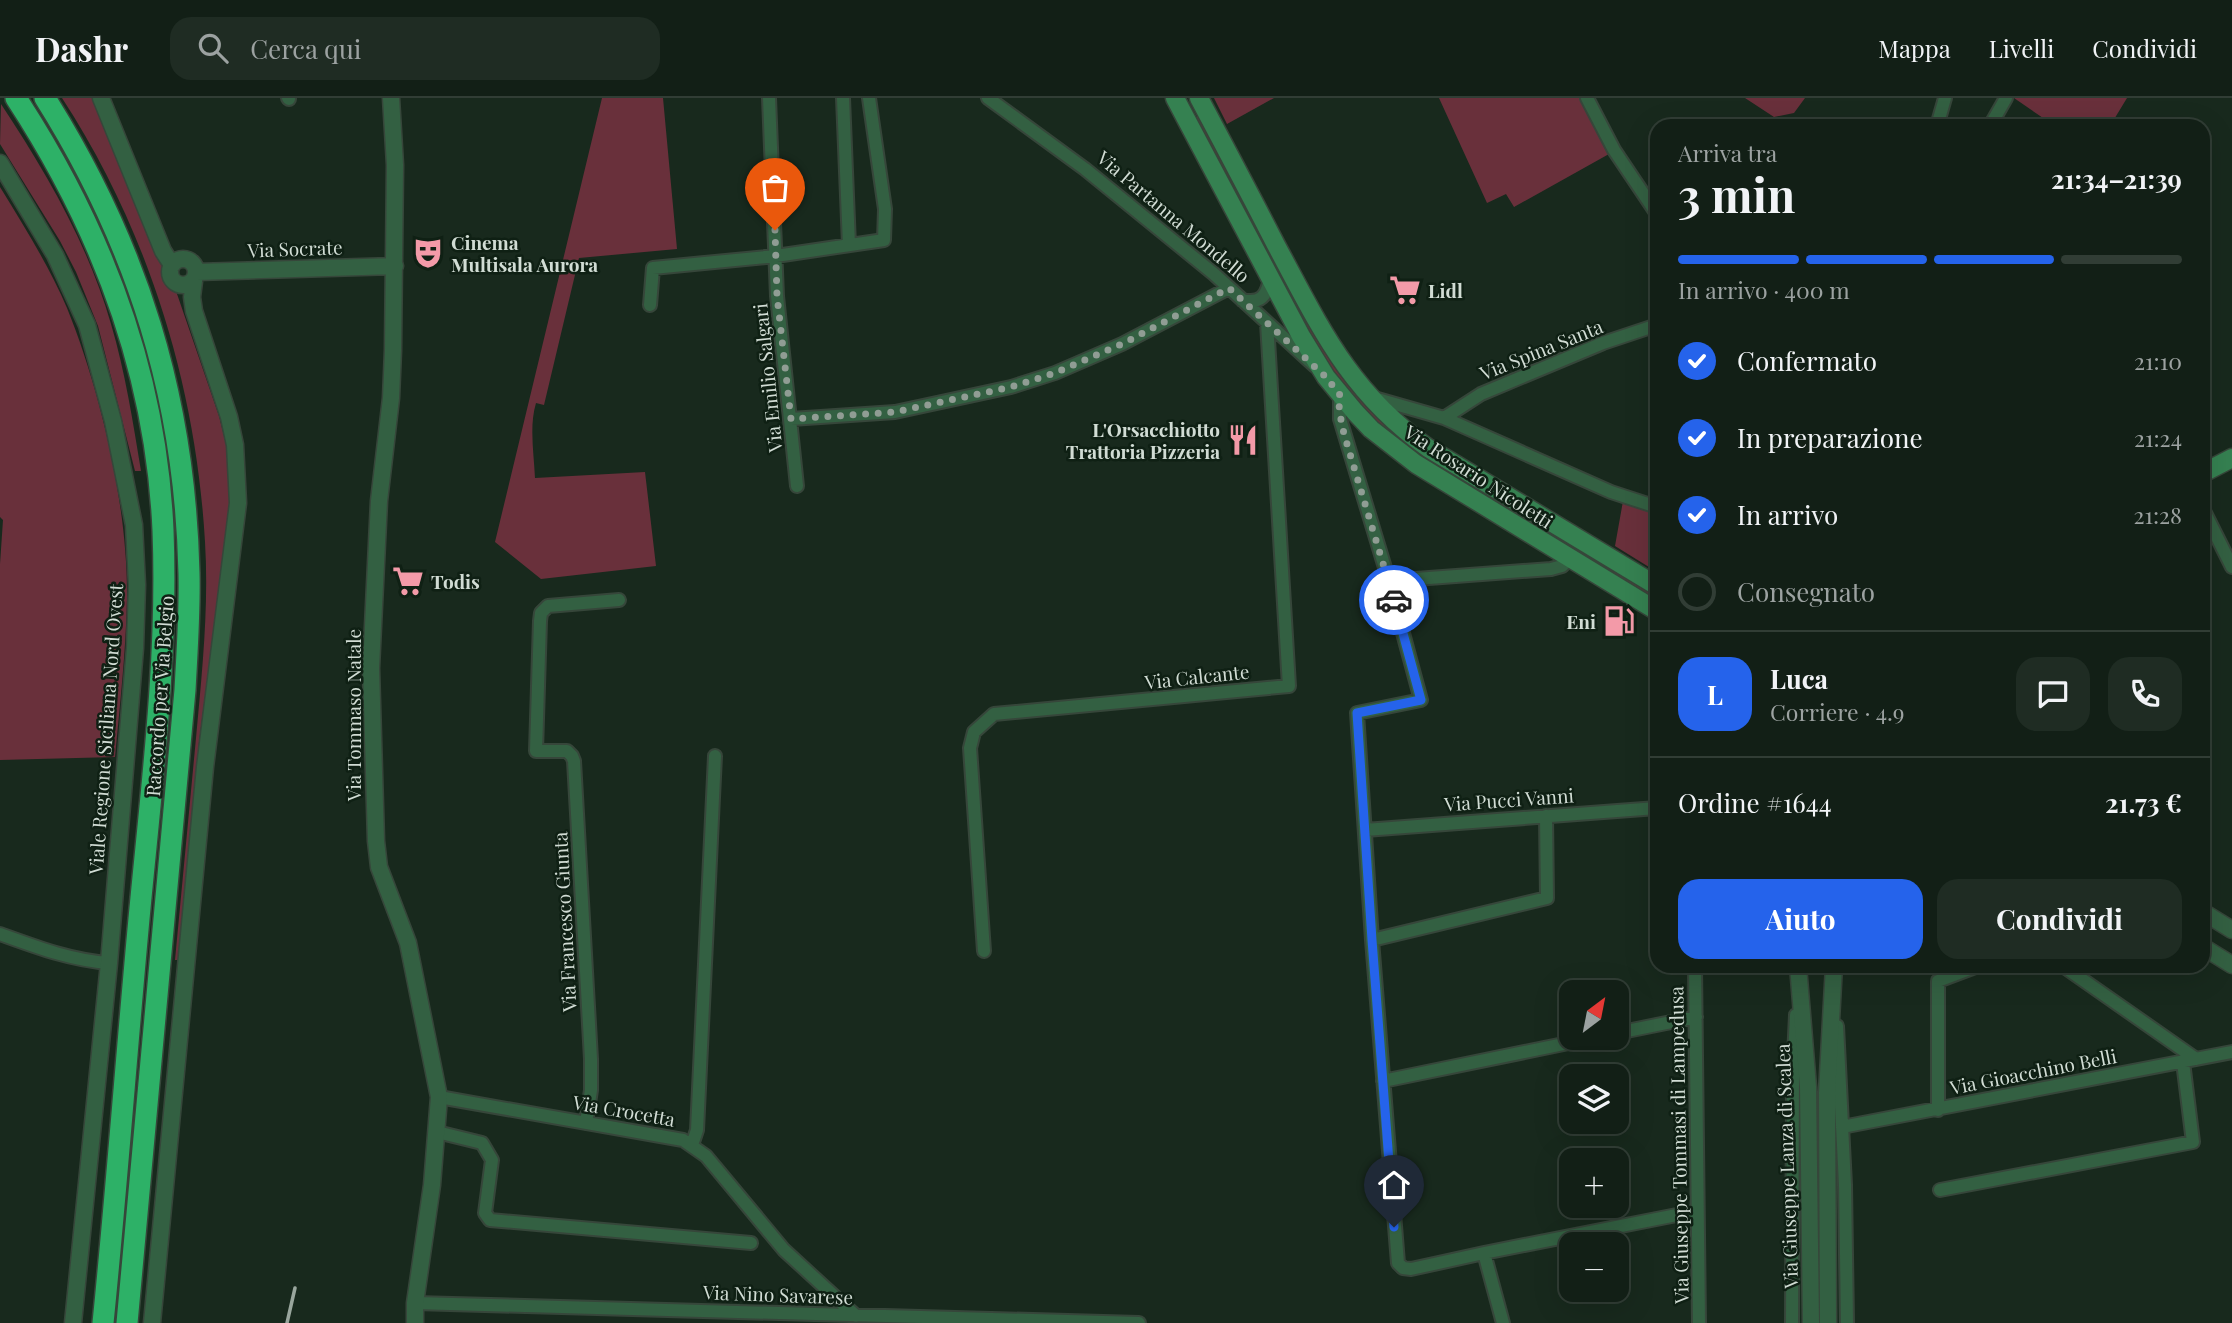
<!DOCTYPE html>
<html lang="it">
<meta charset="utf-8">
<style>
:root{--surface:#121f16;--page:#1f2c23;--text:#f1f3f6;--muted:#9ca2a1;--line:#313d35;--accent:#2563eb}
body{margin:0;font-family:"Playfair Display",serif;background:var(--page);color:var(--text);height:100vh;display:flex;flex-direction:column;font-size:26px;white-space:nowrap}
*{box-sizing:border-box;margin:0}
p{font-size:23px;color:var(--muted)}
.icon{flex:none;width:38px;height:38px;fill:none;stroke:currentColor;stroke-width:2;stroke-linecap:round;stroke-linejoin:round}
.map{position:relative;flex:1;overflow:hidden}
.drawer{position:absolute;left:1650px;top:21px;width:560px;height:854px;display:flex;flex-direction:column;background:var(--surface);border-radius:21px;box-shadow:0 7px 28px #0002,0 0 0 2px var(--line)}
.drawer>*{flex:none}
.needle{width:46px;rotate:32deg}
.tools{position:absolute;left:1559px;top:882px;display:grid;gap:14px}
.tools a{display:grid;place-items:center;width:70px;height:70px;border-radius:14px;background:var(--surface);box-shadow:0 7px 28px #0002,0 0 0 2px var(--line);font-size:35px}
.pin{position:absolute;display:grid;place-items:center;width:60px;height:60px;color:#fff;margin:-72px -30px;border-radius:50% 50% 50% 0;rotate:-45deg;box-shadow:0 0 7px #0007}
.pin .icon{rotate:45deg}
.courier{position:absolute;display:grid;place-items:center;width:70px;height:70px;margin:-35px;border:5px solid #2563eb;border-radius:50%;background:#fff;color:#222;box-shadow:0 2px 9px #0007}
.head em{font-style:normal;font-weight:700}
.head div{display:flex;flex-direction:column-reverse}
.head{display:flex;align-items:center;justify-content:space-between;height:119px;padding:0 28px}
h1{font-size:46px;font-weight:700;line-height:52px}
.bar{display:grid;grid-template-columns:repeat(4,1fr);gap:10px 7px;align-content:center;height:84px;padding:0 28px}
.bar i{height:9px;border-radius:5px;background:var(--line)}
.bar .current{background:var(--accent)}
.bar p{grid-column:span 4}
.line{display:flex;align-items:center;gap:18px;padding:0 28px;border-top:2px solid var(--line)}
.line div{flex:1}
.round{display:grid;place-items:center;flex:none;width:74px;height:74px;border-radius:21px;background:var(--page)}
ol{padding:0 28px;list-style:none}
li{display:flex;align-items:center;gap:21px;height:77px}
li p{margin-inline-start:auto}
li .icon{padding:7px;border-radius:50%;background:var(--accent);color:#fff;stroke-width:4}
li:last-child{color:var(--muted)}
li i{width:38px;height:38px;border:4px solid var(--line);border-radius:50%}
.button{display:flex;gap:14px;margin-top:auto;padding:14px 28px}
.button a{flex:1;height:80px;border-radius:21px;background:var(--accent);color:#fff;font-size:28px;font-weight:700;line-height:80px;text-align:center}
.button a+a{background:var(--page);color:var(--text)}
header{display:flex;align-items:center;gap:42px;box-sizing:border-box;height:98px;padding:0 35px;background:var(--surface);border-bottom:2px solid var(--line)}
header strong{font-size:33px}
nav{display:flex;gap:38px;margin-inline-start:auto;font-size:24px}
.search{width:490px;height:63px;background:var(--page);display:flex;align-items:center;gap:18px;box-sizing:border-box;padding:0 24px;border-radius:21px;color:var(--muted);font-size:26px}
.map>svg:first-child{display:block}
.green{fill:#69303b}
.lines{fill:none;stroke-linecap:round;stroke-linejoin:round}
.minor-casing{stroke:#36463a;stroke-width:16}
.tertiary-casing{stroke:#36463a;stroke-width:19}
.secondary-casing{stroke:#36463a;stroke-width:21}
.motorway-casing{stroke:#36463a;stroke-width:24}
.minor{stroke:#336042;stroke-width:12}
.tertiary{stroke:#336042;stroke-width:16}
.secondary{stroke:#358151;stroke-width:18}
.motorway{stroke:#2db167;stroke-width:21}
.rail{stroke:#99a69d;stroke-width:3.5}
.done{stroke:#909d94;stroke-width:7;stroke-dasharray:0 12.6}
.route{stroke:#2563eb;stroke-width:9}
.labels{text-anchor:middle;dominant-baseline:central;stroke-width:5;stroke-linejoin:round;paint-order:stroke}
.street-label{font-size:19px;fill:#d1dcd4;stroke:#0f2014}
.poi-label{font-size:19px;font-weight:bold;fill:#d1dcd4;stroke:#0f2014;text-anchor:start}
</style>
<header>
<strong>Dashr</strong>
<div class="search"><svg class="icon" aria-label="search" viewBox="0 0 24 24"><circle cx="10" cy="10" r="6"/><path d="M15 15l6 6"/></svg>Cerca qui</div>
<nav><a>Mappa</a><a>Livelli</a><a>Condividi</a></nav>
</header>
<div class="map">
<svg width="2232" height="1225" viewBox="0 0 2232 1225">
<rect width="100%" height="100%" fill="#18291d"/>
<path class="green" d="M62,0H97L165,165L168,181L176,193L219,318L227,350L230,406L199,644L179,862H175C182,788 189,714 196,640C202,575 209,509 205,444C196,287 148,132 62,0Z
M602,0H663L677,151L579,160L544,307L536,305C529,328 534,356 535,380L645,374L656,468L541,481L495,444Z
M1214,0H1274L1227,26Z
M1439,0H1581L1609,56L1514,109L1506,96L1487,105Z
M1745,0H1805L1794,15L1774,19Z
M2014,0H2127L2110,28H2050L2046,22Z
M1,6C46,74 88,146 111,226C125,273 133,324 141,373H135L98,228L76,174L60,143L0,46Z
M1199,17L1319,242L1332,264L1364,304L1657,496V504L1423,362L1387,336L1360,308L1342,287L1314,245L1195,20Z
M0,89C24,128 49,168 67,210C101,294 128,409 127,500C126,553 120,606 115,659L0,662V466L3,422L0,419Z
M1623,403L1657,413V474L1615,448Z"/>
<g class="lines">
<defs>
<path id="minor" d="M288,0L289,1
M769,0L777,198L797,388
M843,0L849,147
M988,0L1085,71L1214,176L1315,268
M1587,0L1614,52L1657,116
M1937,28L1945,0
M1990,28L2006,0
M1242,202C1261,206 1267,198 1270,180
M650,207L653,170L776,158L884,142L885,111L869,0
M1340,297V321L1389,483L1421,602L1357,615L1372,842L1398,1165L1403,1170L1411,1171L1484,1155L1697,1113
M1374,300L1444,320L1611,394L1657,409
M1444,320L1481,296L1603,245L1657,227
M791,321L895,314L1011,289L1055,275L1122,246L1229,190
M2203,411L2232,469
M1389,483L1551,471L1562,468L1570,460
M1365,732L1657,710
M0,836C36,849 70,862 109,865
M1372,842L1547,800L1546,718
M984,853L970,650L974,634L994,616L1289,588L1267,225
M1695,868L1699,1225
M2063,868L2196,961
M1837,928L1845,1087L1847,1225
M1617,935L1696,919
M1383,983L1593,940
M439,999L683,1042L706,1058L784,1152L856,1218
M1938,1012V883L1978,868
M586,1025L591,992V961L574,663L572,658L567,653H536L540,523L541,515L548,508L619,502
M1842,1029L2232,954
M437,1034L482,1045L492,1062L485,1115L490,1122L751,1145
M692,1047L697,1032L715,658
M1940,1092L2193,1044L2183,964
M1484,1155L1503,1225
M415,1205L1139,1225
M1792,1225L1793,980L1796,917"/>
<path id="tertiary" d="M101,0L163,153L172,167
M391,0L395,67L393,252L391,300L379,403L371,570L376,743L379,769L408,845L439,999L432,1087L415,1205V1225
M0,65L55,157L87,227L113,323L134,427L137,487L135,550L109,865L73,1225
M170 174a13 13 0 1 1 26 0a13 13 0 1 1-26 0Z
M197,174L395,168
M2203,814L2232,832
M2203,849L2232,867
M1798,868L1808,989L1811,1225
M152,1225L205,669L238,405L235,347L229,319L194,213L192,199L194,183
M1828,1225L1827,995L1834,868"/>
<path id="secondary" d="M1175,0L1301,238L1326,279L1355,314L1371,331L1416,366L1657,513
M1199,0C1225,49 1251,98 1276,147C1320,229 1349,294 1428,350L1657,488
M2203,375L2232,360"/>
<path id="motorway" d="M16,0C101,130 156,275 163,432C168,558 152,684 140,810C127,948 117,1087 103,1225
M45,0C138,148 185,300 189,475C190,514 187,553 185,592L127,1225"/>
</defs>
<use href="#minor" class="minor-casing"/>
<use href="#tertiary" class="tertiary-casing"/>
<use href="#secondary" class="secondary-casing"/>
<use href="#motorway" class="motorway-casing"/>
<use href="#minor" class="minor"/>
<use href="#tertiary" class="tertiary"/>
<use href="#secondary" class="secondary"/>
<use href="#motorway" class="motorway"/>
<path class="rail" d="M287,1225L295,1190"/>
</g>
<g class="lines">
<path class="done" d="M775,132L777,198L791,321L895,314L1011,289L1055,275L1122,246L1229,190L1326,279L1340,297L1339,312L1344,336L1394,502"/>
<path class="route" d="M1394,1129L1372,842L1357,615L1421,602L1394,502"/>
</g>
<defs>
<symbol id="theatre-bare" viewBox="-9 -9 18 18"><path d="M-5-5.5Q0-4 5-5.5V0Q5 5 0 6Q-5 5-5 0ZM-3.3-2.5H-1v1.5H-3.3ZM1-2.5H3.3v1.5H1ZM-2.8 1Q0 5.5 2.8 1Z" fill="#f39aa8" stroke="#0f2014" stroke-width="2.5" paint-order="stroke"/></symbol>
<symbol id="supermarket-bare" viewBox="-9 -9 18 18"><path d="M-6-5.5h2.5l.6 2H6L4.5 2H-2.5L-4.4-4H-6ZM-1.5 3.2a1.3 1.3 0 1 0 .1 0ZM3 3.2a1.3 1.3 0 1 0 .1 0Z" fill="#f39aa8" stroke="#0f2014" stroke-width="2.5" paint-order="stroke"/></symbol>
<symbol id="restaurant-bare" viewBox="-9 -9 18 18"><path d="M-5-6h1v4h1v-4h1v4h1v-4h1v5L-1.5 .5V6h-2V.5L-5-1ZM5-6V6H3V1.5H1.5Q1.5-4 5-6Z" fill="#f39aa8" stroke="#0f2014" stroke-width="2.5" paint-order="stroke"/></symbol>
<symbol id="fuel-bare" viewBox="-9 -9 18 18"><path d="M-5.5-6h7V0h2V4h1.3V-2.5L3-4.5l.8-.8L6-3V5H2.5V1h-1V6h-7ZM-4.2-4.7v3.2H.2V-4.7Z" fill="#f39aa8" stroke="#0f2014" stroke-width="2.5" paint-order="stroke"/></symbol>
</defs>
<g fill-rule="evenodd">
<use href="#theatre-bare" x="406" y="133" width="44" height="44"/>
<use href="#supermarket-bare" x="1383" y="170" width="44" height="44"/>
<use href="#restaurant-bare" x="1221" y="320" width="44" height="44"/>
<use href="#supermarket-bare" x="386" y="461" width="44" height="44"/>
<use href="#fuel-bare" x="1597" y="501" width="44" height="44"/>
</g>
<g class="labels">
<g class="street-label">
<text transform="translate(1174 118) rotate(40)">Via Partanna Mondello</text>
<text transform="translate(295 150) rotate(-2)">Via Socrate</text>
<text transform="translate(1541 251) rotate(-22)">Via Spina Santa</text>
<text transform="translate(767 280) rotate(-96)">Via Emilio Salgari</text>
<text transform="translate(1479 378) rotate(33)">Via Rosario Nicoletti</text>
<text transform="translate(1197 578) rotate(-6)">Via Calcante</text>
<text transform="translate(159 598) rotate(-86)">Raccordo per Via Belgio</text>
<text transform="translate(353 617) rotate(-90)">Via Tommaso Natale</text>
<text transform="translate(105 631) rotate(-86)">Viale Regione Siciliana Nord Ovest</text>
<text transform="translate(1509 701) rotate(-4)">Via Pucci Vanni</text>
<text transform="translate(564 824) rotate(-93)">Via Francesco Giunta</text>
<text transform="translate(2033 973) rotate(-11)">Via Gioacchino Belli</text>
<text transform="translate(624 1012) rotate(10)">Via Crocetta</text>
<text transform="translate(1678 1047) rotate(-91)">Via Giuseppe Tommasi di Lampedusa</text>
<text transform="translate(1786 1068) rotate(-92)">Via Giuseppe Lanza di Scalea</text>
<text transform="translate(778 1196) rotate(2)">Via Nino Savarese</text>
</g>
<g class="poi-label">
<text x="451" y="144">Cinema<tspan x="451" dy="22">Multisala Aurora</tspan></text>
<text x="1428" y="192">Lidl</text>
<text x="1220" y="331" text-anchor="end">L'Orsacchiotto<tspan x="1220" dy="22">Trattoria Pizzeria</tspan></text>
<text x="431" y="483">Todis</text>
<text x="1596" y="523" text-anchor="end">Eni</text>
</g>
</g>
</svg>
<div class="tools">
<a><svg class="needle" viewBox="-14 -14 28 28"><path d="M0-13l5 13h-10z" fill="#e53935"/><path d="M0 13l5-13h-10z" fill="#9ca2a1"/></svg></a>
<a><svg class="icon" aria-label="layers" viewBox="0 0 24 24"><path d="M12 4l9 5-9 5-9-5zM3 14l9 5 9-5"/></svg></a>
<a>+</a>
<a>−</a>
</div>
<div class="pin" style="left:775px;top:132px;background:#ea580c"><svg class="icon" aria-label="bag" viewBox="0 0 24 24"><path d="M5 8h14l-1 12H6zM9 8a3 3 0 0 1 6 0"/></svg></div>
<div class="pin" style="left:1394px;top:1129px;background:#1f2937"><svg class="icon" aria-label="home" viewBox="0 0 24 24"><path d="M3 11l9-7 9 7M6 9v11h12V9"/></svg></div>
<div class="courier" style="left:1394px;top:502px"><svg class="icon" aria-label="car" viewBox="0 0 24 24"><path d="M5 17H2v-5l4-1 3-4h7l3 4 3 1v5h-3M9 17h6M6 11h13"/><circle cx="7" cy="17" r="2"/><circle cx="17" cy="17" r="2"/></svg></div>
<section class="drawer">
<div class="head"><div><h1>3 min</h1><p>Arriva tra</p></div><em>21:34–21:39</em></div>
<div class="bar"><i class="current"></i><i class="current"></i><i class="current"></i><i></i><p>In arrivo · 400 m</p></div>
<ol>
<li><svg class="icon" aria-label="check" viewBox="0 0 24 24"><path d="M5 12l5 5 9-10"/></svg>Confermato<p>21:10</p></li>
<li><svg class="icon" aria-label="check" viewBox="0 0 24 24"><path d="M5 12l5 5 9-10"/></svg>In preparazione<p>21:24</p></li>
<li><svg class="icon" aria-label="check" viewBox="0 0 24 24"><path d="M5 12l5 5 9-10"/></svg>In arrivo<p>21:28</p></li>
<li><i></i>Consegnato</li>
</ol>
<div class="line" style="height:126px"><b class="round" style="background:var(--accent);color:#fff">L</b><div><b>Luca</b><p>Corriere · 4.9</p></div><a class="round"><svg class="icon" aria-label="chat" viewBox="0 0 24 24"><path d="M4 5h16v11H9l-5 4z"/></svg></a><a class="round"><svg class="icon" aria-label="phone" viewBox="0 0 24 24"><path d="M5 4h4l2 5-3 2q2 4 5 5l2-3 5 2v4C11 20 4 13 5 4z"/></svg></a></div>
<div class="line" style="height:91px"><div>Ordine #1644</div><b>21.73 €</b></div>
<div class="button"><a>Aiuto</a><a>Condividi</a></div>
</section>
</div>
